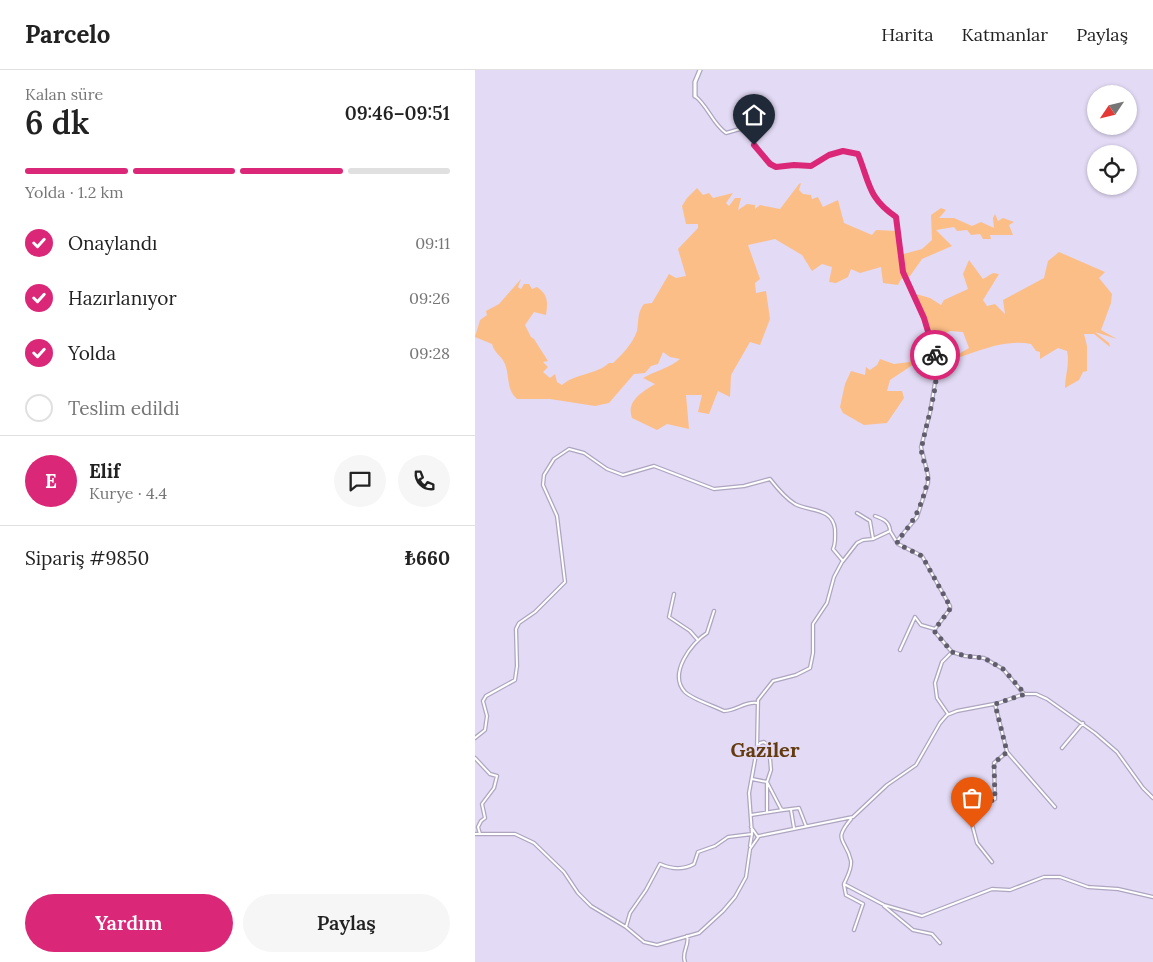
<!DOCTYPE html>
<html lang="tr">
<meta charset="utf-8">
<style>
:root{--surface:#fff;--page:#f6f6f6;--text:#222;--muted:#767676;--line:#e0e0e0;--accent:#db2777}
body{margin:0;font-family:Lora,serif;background:var(--page);color:var(--text);height:100vh;display:flex;flex-direction:column;font-size:19px;white-space:nowrap}
*{box-sizing:border-box;margin:0}
p{font-size:16px;color:var(--muted)}
.icon{flex:none;width:28px;height:28px;fill:none;stroke:currentColor;stroke-width:2;stroke-linecap:round;stroke-linejoin:round}
.map{position:relative;flex:1;overflow:hidden}
.details{display:flex;flex-direction:column;background:var(--surface);width:475px}
.details>*{flex:none}
.needle{width:32px;rotate:235deg}
.buttons{position:absolute;left:612px;top:15px;display:grid;gap:10px}
.buttons a{display:grid;place-items:center;width:50px;height:50px;border-radius:50%;background:var(--surface);box-shadow:0 1px 4px #0004;font-size:25px}
.pin{position:absolute;display:grid;place-items:center;width:42px;height:42px;color:#fff;margin:-51px -21px;border-radius:50% 50% 50% 0;rotate:-45deg;box-shadow:0 0 5px #0007}
.pin .icon{rotate:45deg}
.courier{position:absolute;display:grid;place-items:center;width:50px;height:50px;margin:-25px;border:4px solid #db2777;border-radius:50%;background:#fff;color:#222;box-shadow:0 1px 6px #0007}
.overview em{font-style:normal;font-weight:600}
.overview div{display:flex;flex-direction:column-reverse}
.overview{display:flex;align-items:center;justify-content:space-between;height:85px;padding:0 25px}
h1{font-size:32px;font-weight:600;line-height:38px}
.bar{display:grid;grid-template-columns:repeat(4,1fr);gap:8px 5px;align-content:center;height:60px;padding:0 25px}
.bar i{height:6px;border-radius:4px;background:var(--line)}
.bar .on{background:var(--accent)}
.bar p{grid-column:span 4}
.line{display:flex;align-items:center;gap:12px;padding:0 25px;border-top:1px solid var(--line)}
.line div{flex:1}
.round{display:grid;place-items:center;flex:none;width:52px;height:52px;border-radius:26px;background:var(--page)}
ol{padding:0 25px;list-style:none}
li{display:flex;align-items:center;gap:15px;height:55px}
li p{margin-inline-start:auto}
li .icon{padding:5px;border-radius:50%;background:var(--accent);color:#fff;stroke-width:4}
li:last-child{color:var(--muted)}
li i{width:28px;height:28px;border:2px solid var(--line);border-radius:50%}
.primary-button{display:flex;gap:10px;margin-top:auto;padding:10px 25px}
.primary-button a{flex:1;height:58px;border-radius:30px;background:var(--accent);color:#fff;font-size:20px;font-weight:600;line-height:58px;text-align:center}
.primary-button a+a{background:var(--page);color:var(--text)}
header{display:flex;align-items:center;gap:30px;box-sizing:border-box;height:70px;padding:0 25px;background:var(--surface);border-bottom:1px solid var(--line)}
header strong{font-size:24px}
nav{display:flex;gap:28px;margin-inline-start:auto;font-size:18px}
main{display:flex;flex:1;min-height:0}
.map>svg:first-child{display:block}
.green{fill:#fcbe87}
.lines{fill:none;stroke-linecap:round;stroke-linejoin:round}
.minor-casing{stroke:#aea5bf;stroke-width:4.5}
.tertiary-casing{stroke:#aea5bf;stroke-width:5.5}
.minor{stroke:#fff;stroke-width:2}
.tertiary{stroke:#fff;stroke-width:3}
.done{stroke:#625d6c;stroke-width:5;stroke-dasharray:0 9}
.route{stroke:#db2777;stroke-width:6}
.labels{text-anchor:middle;dominant-baseline:central;stroke-width:4;stroke-linejoin:round;paint-order:stroke}
.quarter-label{font-size:20px;font-weight:bold;fill:#643b0f;stroke:#e3daf5}
</style>
<header>
<strong>Parcelo</strong>
<nav><a>Harita</a><a>Katmanlar</a><a>Paylaş</a></nav>
</header>
<main>
<section class="details">
<div class="overview"><div><h1>6 dk</h1><p>Kalan süre</p></div><em>09:46–09:51</em></div>
<div class="bar"><i class="on"></i><i class="on"></i><i class="on"></i><i></i><p>Yolda · 1.2 km</p></div>
<ol>
<li><svg class="icon" aria-label="check" viewBox="0 0 24 24"><path d="M5 12l5 5 9-10"/></svg>Onaylandı<p>09:11</p></li>
<li><svg class="icon" aria-label="check" viewBox="0 0 24 24"><path d="M5 12l5 5 9-10"/></svg>Hazırlanıyor<p>09:26</p></li>
<li><svg class="icon" aria-label="check" viewBox="0 0 24 24"><path d="M5 12l5 5 9-10"/></svg>Yolda<p>09:28</p></li>
<li><i></i>Teslim edildi</li>
</ol>
<div class="line" style="height:90px"><b class="round" style="background:var(--accent);color:#fff">E</b><div><b>Elif</b><p>Kurye · 4.4</p></div><a class="round"><svg class="icon" aria-label="chat" viewBox="0 0 24 24"><path d="M4 5h16v11H9l-5 4z"/></svg></a><a class="round"><svg class="icon" aria-label="phone" viewBox="0 0 24 24"><path d="M5 4h4l2 5-3 2q2 4 5 5l2-3 5 2v4C11 20 4 13 5 4z"/></svg></a></div>
<div class="line" style="height:65px"><div>Sipariş #9850</div><b>₺660</b></div>
<div class="primary-button"><a>Yardım</a><a>Paylaş</a></div>
</section>
<div class="map">
<svg width="678" height="892" viewBox="0 0 678 892">
<rect width="100%" height="100%" fill="#e3daf5"/>
<path class="green" d="M326,113L324,120L328,124L336,125L337,129L343,127L348,137L363,130L369,153L397,165L401,160L423,161L425,185L447,179L457,170L456,145L466,138L471,140L464,148H479L497,156L506,152L519,158L518,148L520,144L523,151L528,148L539,152L534,155L538,165H515L516,169H508L505,164L496,165L492,160L482,161L479,157L461,160L477,176L447,189L435,206L426,209L423,215L408,213L406,197L385,203L376,199L373,207L361,213L354,212L357,197L347,194L337,201L327,185L300,169L273,175L285,209L280,213L281,223L291,221L295,249L285,275L275,272L256,305L255,327L243,321L234,344L223,342L227,325H211L214,359L192,354L182,360L157,348C151,331 167,322 180,314L168,308C180,301 195,298 205,289L195,287L188,282L183,294L176,296L170,303L159,304L134,333L120,336L75,329H42C31,319 35,307 30,294C27,286 19,283 17,274L0,267L5,250L12,245L11,241L24,234L46,209L43,217L46,219L49,214H54L57,219L62,217C73,225 73,231 71,245L59,242L50,255L56,267L59,269L73,291L68,292L73,297L68,302L75,308L80,304L82,312L87,315C101,303 121,305 134,293H138C147,285 158,273 162,261C164,250 162,243 169,234L177,233L194,204L201,208L211,206L203,179L223,158V154H211L207,136L212,128L222,118L228,125L234,123L238,128L258,123L251,133L254,136L260,128H266L263,140L272,134L280,135V139L285,135L305,139L324,114Z
M584,182L630,202L624,208L637,224L636,233L626,260L642,269L620,262L634,273L635,277L619,264H609L612,276V301L608,302L604,310L590,318C590,305 595,294 592,281L583,278L565,289V282L561,281L556,274C530,269 507,280 482,288L480,286L494,278L488,262L475,261L466,265L456,261L441,224L455,228L466,235L469,230L493,219L488,204L494,190L508,209L518,203L524,204L508,230L512,236L520,234L530,244L528,230L569,208L573,191Z
M455,278L457,282L415,310L412,321H427L429,328L412,353L389,355L368,343L365,337L370,314L376,301L390,305L391,297L395,300L402,295L405,289L419,294L435,292L437,283Z"/>
<g class="lines">
<defs>
<path id="minor" d="M220,26C233,36 237,53 251,63L265,59C278,65 285,88 301,97L319,95L336,96L354,85L368,81L383,84C395,114 393,127 421,147L428,202L449,249L463,294L455,343L446,377L453,405V413L442,447L422,471
M382,443L395,451L398,469
M400,446C408,449 414,451 415,460
M199,524L194,547L215,561L222,569
M239,541L232,563C216,573 193,604 210,622C217,629 239,636 249,641C261,641 270,631 282,633
M425,580L440,547L446,555L460,559
M520,634L532,682L580,737
M473,644L462,628L460,613L467,592L477,582
M0,668L10,660L12,646L8,631L11,626L40,610L42,596L41,559L44,553L60,542L90,512L82,446L68,415L69,405L79,389L94,379L109,383L132,399L148,405L179,396L239,419L269,416L295,409C302,418 310,428 320,434C335,442 357,437 360,459C360,466 361,473 358,479L368,491L382,473L388,470L398,469L415,461L423,474L447,486L475,536V539L460,559V562L477,582L490,586L509,588L528,599L549,624
M587,678L608,653
M0,688L15,704L22,706L19,718L7,734L10,748L6,751L3,757L5,764
M277,709L292,712L296,700L294,676L289,672L285,673L282,679
M292,712L306,739L308,740L324,738L331,756
M316,740L319,758
M292,741V712
M276,745L308,740
M376,749C357,772 371,768 376,791C377,799 372,807 369,814L409,835L447,846L517,819L535,820L569,807H585L613,817L643,819L678,827
M276,757L283,767
M0,764H40L59,773L89,802L103,823L116,836L151,857L169,872L182,875L224,863L248,841L260,827L271,807L275,779L284,766L378,747L412,715L441,695L465,653L472,645L482,641L524,633L549,624H561L572,629L620,663L642,682L668,718L678,728
M275,776L277,764L274,723L282,679L283,630L298,611L321,605L335,598L338,583V554L352,533L359,507L367,492
M517,792L502,773L494,743L496,740L520,729L519,693L532,682
M369,815L371,825L388,834L379,860
M409,836L438,860L457,864L465,873
M151,857L155,843L171,820L185,794C196,799 208,800 219,794L223,782L240,776L253,767L277,764
M210,892C206,882 215,875 212,866"/>
<path id="tertiary" d="M220,26V12L225,0"/>
</defs>
<use href="#minor" class="minor-casing"/>
<use href="#tertiary" class="tertiary-casing"/>
<use href="#minor" class="minor"/>
<use href="#tertiary" class="tertiary"/>
</g>
<g class="lines">
<path class="done" d="M460,285C467,307 451,353 447,376C444,388 456,400 452,413C446,438 439,452 422,471L423,474L447,486L475,536V539L460,559V562L477,582L490,586L509,588L528,599L550,624L520,634L532,682L519,693L520,729L494,741L497,758"/>
<path class="route" d="M279,75L295,94L301,97L319,95L336,96L354,85L368,81L383,84C395,114 393,128 421,147L428,202L449,248L460,285"/>
</g>
<g class="labels">
<g class="quarter-label">
<text x="290" y="679">Gaziler</text>
</g>
</g>
</svg>
<div class="buttons">
<a><svg class="needle" viewBox="-14 -14 28 28"><path d="M0-13l5 13h-10z" fill="#e53935"/><path d="M0 13l5-13h-10z" fill="#767676"/></svg></a>
<a><svg class="icon" aria-label="locate" viewBox="0 0 24 24"><circle cx="12" cy="12" r="6"/><path d="M12 2v4M12 18v4M2 12h4M18 12h4"/></svg></a>
</div>
<div class="pin" style="left:497px;top:758px;background:#ea580c"><svg class="icon" aria-label="bag" viewBox="0 0 24 24"><path d="M5 8h14l-1 12H6zM9 8a3 3 0 0 1 6 0"/></svg></div>
<div class="pin" style="left:279px;top:75px;background:#1f2937"><svg class="icon" aria-label="home" viewBox="0 0 24 24"><path d="M3 11l9-7 9 7M6 9v11h12V9"/></svg></div>
<div class="courier" style="left:460px;top:285px"><svg class="icon" aria-label="bike" viewBox="0 0 24 24"><circle cx="6" cy="16" r="4"/><circle cx="18" cy="16" r="4"/><path d="M6 16l4-8h5l3 8M10 8l3 8H6M13 5h3"/></svg></div>
</div>
</main>
